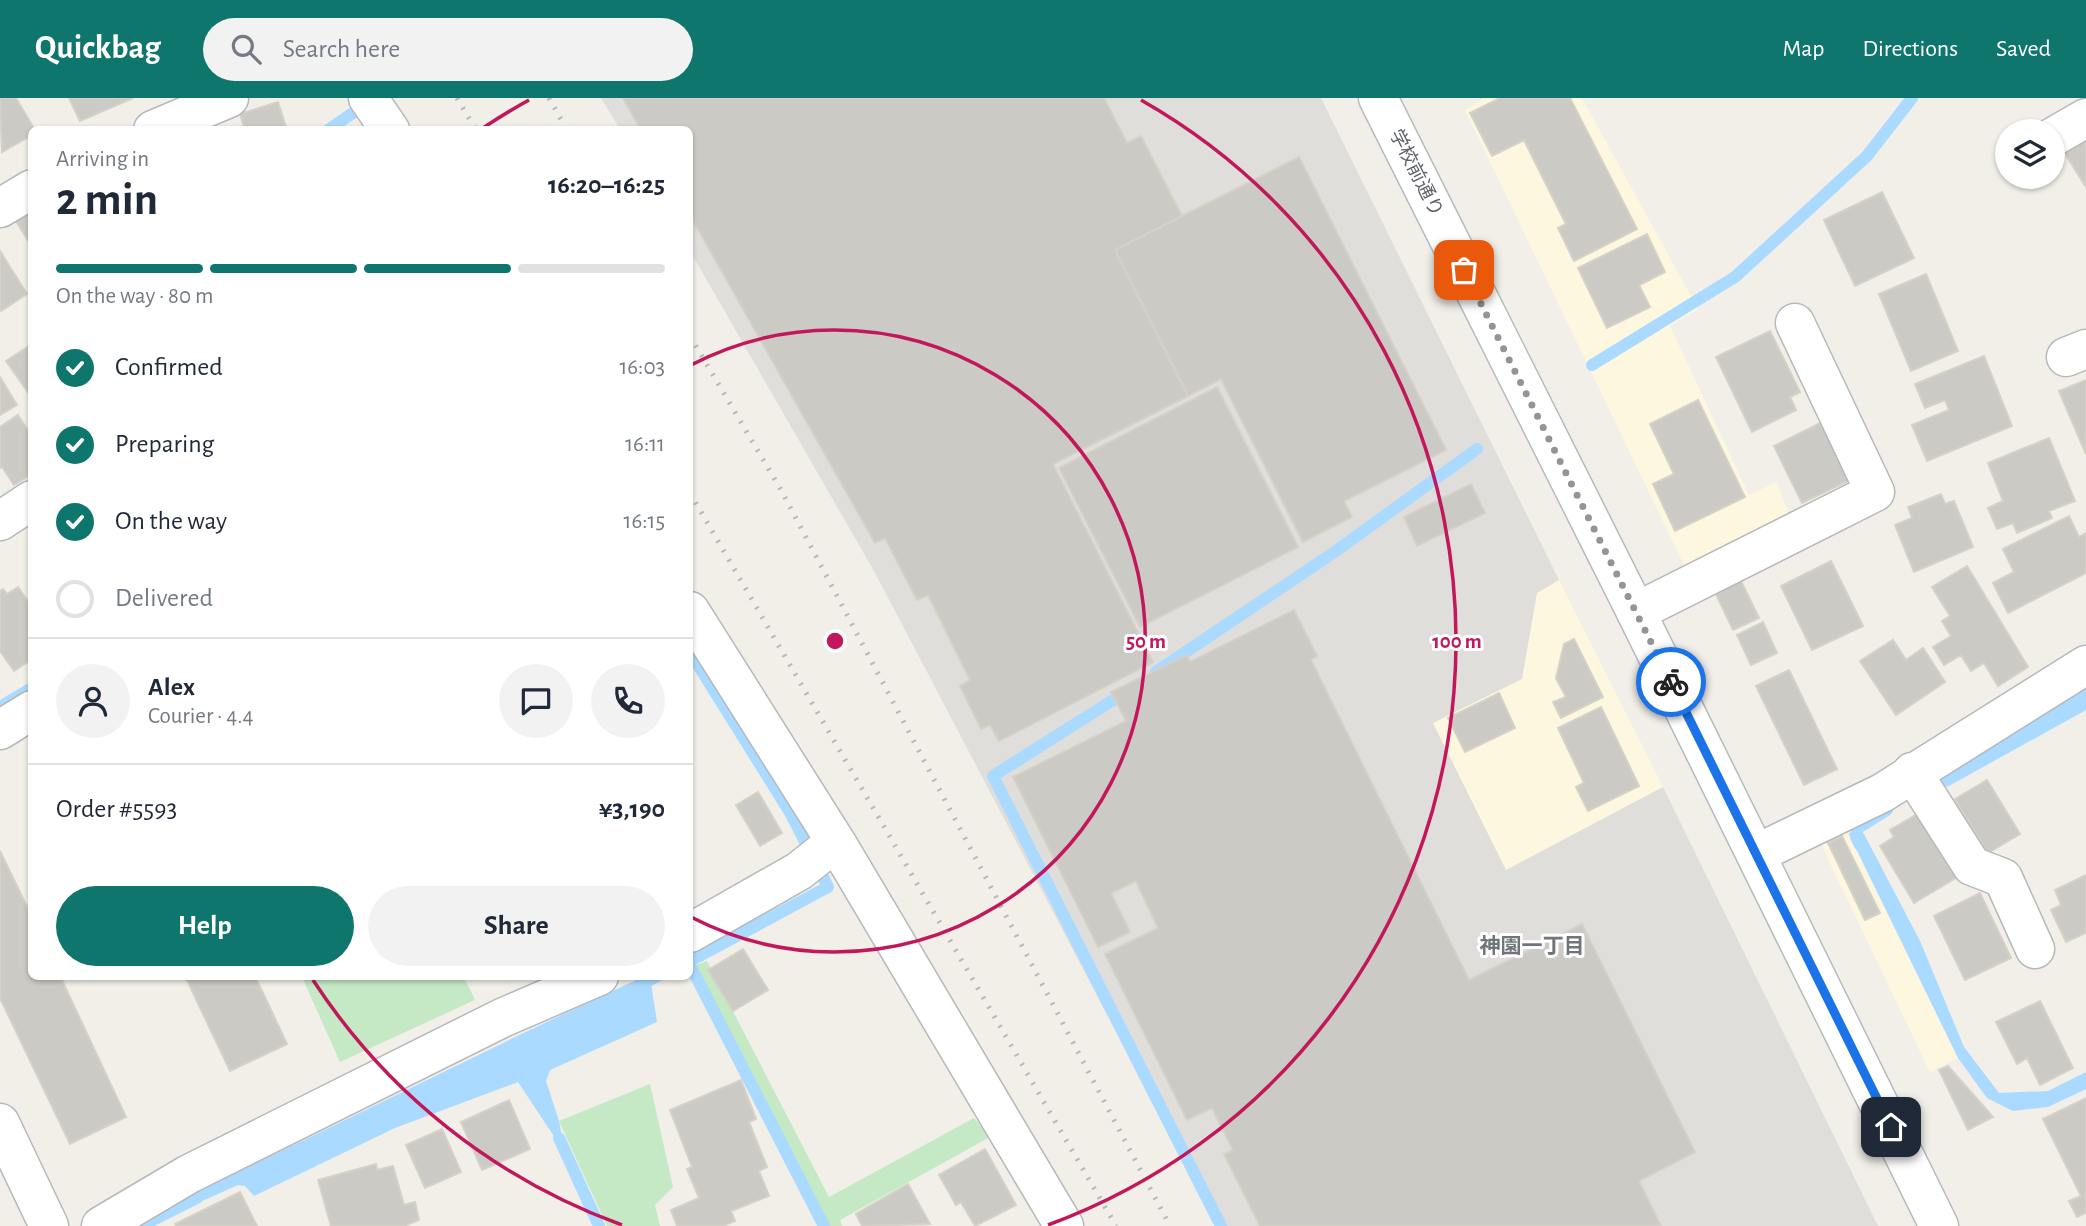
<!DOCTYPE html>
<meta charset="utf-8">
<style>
:root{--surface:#fff;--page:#f2f2f3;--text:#1f2937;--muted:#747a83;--line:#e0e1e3;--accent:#0f766e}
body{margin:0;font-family:"Alegreya Sans","Noto Sans JP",sans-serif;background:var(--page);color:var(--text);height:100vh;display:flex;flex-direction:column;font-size:26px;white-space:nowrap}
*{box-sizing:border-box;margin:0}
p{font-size:23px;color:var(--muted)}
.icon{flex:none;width:38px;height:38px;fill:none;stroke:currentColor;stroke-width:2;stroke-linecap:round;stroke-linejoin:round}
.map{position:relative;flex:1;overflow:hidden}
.sheet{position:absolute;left:28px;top:28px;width:665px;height:854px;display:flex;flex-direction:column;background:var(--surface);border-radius:10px;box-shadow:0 2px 5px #0004}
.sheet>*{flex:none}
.controls{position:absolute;left:1995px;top:21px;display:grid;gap:14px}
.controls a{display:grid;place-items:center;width:70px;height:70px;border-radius:50%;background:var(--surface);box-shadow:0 2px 5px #0004;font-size:35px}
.pin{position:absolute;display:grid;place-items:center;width:60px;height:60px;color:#fff;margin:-30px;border-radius:14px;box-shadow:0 4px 10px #0006}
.courier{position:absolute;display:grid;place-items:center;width:70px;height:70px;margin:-35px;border:5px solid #1a73e8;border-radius:50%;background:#fff;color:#222;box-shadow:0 2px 9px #0007}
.overview em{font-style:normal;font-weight:700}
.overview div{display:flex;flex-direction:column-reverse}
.overview{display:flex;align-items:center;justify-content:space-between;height:119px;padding:0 28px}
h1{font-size:46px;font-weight:700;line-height:52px}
.bar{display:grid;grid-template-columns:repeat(4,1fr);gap:10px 7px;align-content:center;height:84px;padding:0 28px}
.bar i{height:9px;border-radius:5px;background:var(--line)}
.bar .on{background:var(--accent)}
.bar p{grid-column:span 4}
.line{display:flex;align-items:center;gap:18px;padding:0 28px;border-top:2px solid var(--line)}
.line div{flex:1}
.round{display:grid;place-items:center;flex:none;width:74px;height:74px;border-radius:37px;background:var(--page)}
ol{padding:0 28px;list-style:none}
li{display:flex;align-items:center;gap:21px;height:77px}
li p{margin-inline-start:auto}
li .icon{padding:7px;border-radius:50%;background:var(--accent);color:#fff;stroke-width:4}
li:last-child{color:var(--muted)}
li i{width:38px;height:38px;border:4px solid var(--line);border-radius:50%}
.button{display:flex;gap:14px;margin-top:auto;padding:14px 28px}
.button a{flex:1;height:80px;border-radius:42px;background:var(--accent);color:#fff;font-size:28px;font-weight:700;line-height:80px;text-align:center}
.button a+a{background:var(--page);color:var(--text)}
header{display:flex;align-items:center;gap:42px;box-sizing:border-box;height:98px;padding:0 35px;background:var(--accent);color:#fff}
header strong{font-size:33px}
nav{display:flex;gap:38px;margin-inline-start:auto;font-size:24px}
.search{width:490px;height:63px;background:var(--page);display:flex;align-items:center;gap:18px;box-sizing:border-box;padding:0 24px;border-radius:38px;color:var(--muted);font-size:26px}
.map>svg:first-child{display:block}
.commercial{fill:#fef7e0}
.industrial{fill:#e0deda}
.green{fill:#c5e8c5}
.water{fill:#aadaff}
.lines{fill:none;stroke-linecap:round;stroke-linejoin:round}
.stream{stroke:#aadaff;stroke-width:12}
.building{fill:#cccac5;stroke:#d6d1c6;stroke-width:2}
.street-casing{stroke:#b5b8bc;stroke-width:41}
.secondary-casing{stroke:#b6babf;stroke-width:41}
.street{stroke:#fff;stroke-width:38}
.secondary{stroke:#fff;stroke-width:38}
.rail{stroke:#b6b7b8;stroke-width:5;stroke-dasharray:2 9;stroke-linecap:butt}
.done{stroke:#929495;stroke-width:7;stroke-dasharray:0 12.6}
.route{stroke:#1a73e8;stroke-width:9}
.ring{fill:none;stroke:#c2185b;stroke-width:3.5}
.labels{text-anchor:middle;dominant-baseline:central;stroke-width:6;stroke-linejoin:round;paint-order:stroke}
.street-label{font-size:19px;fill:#5f6368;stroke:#fff}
.neighbourhood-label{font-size:21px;font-weight:bold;fill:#70757a;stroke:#fff}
.centre{fill:#c2185b;stroke:#fff;stroke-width:3.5}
.ring-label{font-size:21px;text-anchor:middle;font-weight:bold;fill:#c2185b;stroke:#fff;stroke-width:6;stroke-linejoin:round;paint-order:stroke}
</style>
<header>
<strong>Quickbag</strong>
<div class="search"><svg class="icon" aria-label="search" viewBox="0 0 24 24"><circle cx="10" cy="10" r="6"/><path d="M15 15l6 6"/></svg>Search here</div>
<nav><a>Map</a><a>Directions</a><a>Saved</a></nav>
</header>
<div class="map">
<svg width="2086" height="1128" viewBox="0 0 2086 1128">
<rect width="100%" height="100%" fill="#f1efe8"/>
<path class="commercial" d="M1485,0H1582L1698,211L1670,228L1749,397L1777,384L1790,419L1685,469L1465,12Z
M1559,482L1663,689L1506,772L1432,624L1521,581L1537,495Z
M1844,728L1958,960L1930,974L1818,740Z"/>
<path class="industrial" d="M601,0H1321L1559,482L1537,495L1522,581L1433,625L1506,772L1663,689L1878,1128H1218L874,473L690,153V32L620,31Z"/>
<path class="green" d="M707,863L829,1099L974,1020L990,1039L840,1122L842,1128H820L690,875V869Z
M302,879H464L475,902L340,964Z
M650,986L673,1089L655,1107L660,1128H607L559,1023Z"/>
<path class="water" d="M2086,582V612L1947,689L1935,683Z
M1854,730L1864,736L1920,843L1964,949L1999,995L2048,993L2086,974V991L2048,1009L2013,1013L1987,1000L1958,960L1849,736Z
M643,879H650L657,924L550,972L546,983L559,1023L565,1055L518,984L395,1030L254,1098L245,1088L238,1087L189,1109L183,1106L181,1101C336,1028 488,950 643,879Z"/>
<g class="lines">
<path class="stream" d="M328,32L366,6
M1592,267L1735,179L1867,58L1912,0
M690,554L791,716L828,789L690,863
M1156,574L1336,453L1477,351
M1129,592L993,678L1221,1128
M0,609L32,590
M1860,747L1856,739L1858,730L1887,712
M690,867L824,1128
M636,889L658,878
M559,1040L599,1128
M141,1128L197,1100"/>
</g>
<path class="building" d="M0,0H16L35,32H32V37L2,54Z
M69,0H133L80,23Z
M623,0H1104L1127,45L1141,38L1182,118L1115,152L1188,298L1053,366L1153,564L999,643L990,627L981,631L960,588L970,582L928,497L917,502L885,440L875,445L690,117V32H641Z
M1500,0H1570L1637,131L1574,163L1558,130L1566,126L1524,42L1492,58L1470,15Z
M278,4L287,32H245L240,16Z
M2086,40V89L2064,54Z
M1299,59L1446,352L1344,403L1352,419L1303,444L1221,281L1188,298L1115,152Z
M1882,94L1914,160L1855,188L1824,122Z
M32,113V149L16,123Z
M1647,136L1665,174L1639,187L1650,209L1607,230L1578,170Z
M0,153L27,196L1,213L0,212Z
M1926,176L1958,253L1911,273L1879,196Z
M1770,233L1800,294L1790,299L1796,312L1752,334L1716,259Z
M32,246V300L6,263Z
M1984,258L2012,328L1927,363L1912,327L1949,312L1945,302L1925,310L1915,286Z
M0,279L17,307L0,317Z
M2086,282V356L2059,293Z
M1217,289L1298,449L1140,529L1059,370Z
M1698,302L1745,399L1675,433L1653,386L1674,376L1650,326Z
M18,317L32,339V376L14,387L2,369L0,370V329Z
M1822,324L1850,382L1802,405L1774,348Z
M2049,340L2075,403L2049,413L2052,420L2017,435L2013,425L1997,431L1988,410L2003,403L1988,365Z
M1471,386L1485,415L1417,448L1404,419Z
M1941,396L1945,406L1954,403L1973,449L1914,474L1895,427L1912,420L1908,409Z
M2069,418L2079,439L2086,435V475L2008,515L1993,485L2014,474L2003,451Z
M1831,463L1863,528L1812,552L1781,488Z
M1967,468L2028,569L1998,588L1984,565L1971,573L1961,557L1944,567L1933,549L1951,538L1942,523L1950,518L1932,489Z
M1740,481L1759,520L1733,532L1715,494Z
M18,489L32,509V561L14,573L0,553V493L3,491L7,496Z
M1294,512L1317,558L1311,562L1469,882L1582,826L1695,1054L1639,1083L1661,1128H1260L1224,1056L1233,1052L1212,1010L1187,1022L1105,856L1158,830L1136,783L1111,795L1130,834L1098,849L1013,679L1126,623L1111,594L1187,557L1190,564Z
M1763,524L1777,555L1751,567L1737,537Z
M1574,541L1603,599L1561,620L1553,604L1566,599L1556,580L1564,546Z
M1893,542L1906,562L1923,550L1945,584L1896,617L1860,563Z
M1789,572L1837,671L1804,687L1756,588Z
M1499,595L1515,630L1465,654L1448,620Z
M1601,609L1639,688L1588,713L1576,689L1584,685L1558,630Z
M1987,682L2020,736L1988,755L1955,701Z
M758,694L782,735L760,748L736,707Z
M1917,716L1956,780L1914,805L1880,748L1894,739L1890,732Z
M1842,738L1880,815L1865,822L1828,745Z
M0,753L32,819V878H60L126,1019L70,1046L0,900Z
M2086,777V835L2066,844L2051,812L2061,807L2055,792Z
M1980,795L2011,860L1965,882L1934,818Z
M743,851L768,892L733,913L708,872Z
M185,878H255L287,946L230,973Z
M2040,903L2073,970L2040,987L2027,960L2017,966L1996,924Z
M1948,968L1993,1019L1968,1032L1939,972Z
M741,982L756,1021L749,1024L767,1069L759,1073L769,1098L731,1113L735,1123L723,1128H677L671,1112L699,1100L687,1071L692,1069L670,1012Z
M2086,1000V1115L2077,1119L2069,1103L2081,1098L2043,1021Z
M509,1002L530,1051L482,1072L461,1024Z
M442,1031L461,1074L425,1090L406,1047Z
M985,1051L1016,1107L975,1128L961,1104L956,1107L939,1077Z
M376,1066L377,1072L393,1068L404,1107L415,1104L419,1122L404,1128H331L318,1082Z
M908,1086L930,1126L862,1128L856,1116Z
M240,1094L257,1128H176L175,1126Z"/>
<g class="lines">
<defs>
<path id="street" d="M368,0L390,32
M153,32L229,0
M2053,39L2086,20
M0,110L32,91
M2066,259L2086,251
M0,423L32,402
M690,513L839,749L1064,1128
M1636,514L1875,394L1795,225
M0,632L32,612
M1912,674L1972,768L2003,780L2035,851
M1756,756L1882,695L2086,567
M690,835L799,773L823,754L839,749
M0,1025L49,1128
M101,1128L189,1076L502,920L599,878"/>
<path id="secondary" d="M1378,0L1636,514L1939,1128"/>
</defs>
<use href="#street" class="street-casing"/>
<use href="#secondary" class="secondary-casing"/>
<use href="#street" class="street"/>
<use href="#secondary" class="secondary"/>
<path class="rail" d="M457,0L476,32
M549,0L567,32
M690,238L781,392L1170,1128
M690,395L1116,1128"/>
</g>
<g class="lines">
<path class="done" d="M1464,172L1671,584"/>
<path class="route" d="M1671,584L1891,1029"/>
</g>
<g class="ring">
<path d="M691 267A311 311 0 1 1 691 819"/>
<path d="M622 1127A622 622 0 0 1 313 882M483 30A622 622 0 0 1 529 2M1141 2A622 622 0 0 1 1048 1127"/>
</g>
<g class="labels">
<g class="street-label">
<text transform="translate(1416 75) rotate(63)">学校前通り</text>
</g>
<g class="neighbourhood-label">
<text x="1532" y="848">神園一丁目</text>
</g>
</g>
<circle cx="835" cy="543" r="10" class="centre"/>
<g class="ring-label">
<text x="1146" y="550">50 m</text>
<text x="1457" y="550">100 m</text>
</g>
</svg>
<div class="controls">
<a><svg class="icon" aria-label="layers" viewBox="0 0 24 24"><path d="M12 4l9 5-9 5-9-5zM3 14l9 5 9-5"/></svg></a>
</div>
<div class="pin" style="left:1464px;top:172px;background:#ea580c"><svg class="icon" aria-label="bag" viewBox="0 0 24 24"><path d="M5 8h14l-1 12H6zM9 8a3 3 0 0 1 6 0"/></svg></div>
<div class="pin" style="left:1891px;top:1029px;background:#1f2937"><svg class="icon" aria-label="home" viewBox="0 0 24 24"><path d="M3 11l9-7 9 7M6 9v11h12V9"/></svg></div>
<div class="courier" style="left:1671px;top:584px"><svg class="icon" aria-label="bike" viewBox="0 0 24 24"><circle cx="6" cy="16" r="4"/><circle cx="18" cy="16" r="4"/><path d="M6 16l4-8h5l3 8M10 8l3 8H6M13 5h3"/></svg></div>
<section class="sheet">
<div class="overview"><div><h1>2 min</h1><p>Arriving in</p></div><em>16:20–16:25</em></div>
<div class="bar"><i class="on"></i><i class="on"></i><i class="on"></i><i></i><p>On the way · 80 m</p></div>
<ol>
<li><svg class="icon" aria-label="check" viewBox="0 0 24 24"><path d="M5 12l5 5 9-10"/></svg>Confirmed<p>16:03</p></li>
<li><svg class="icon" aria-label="check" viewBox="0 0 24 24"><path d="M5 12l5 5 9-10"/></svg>Preparing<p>16:11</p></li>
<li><svg class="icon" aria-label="check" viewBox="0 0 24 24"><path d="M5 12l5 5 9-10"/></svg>On the way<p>16:15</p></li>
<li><i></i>Delivered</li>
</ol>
<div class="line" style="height:126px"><a class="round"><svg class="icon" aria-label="person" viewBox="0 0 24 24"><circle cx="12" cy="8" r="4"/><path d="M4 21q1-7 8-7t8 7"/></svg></a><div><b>Alex</b><p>Courier · 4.4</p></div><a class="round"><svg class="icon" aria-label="chat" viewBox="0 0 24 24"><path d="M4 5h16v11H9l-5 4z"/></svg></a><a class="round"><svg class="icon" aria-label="phone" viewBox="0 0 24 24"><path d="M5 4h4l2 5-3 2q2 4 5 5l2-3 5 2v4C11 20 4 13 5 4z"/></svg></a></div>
<div class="line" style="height:91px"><div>Order #5593</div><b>¥3,190</b></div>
<div class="button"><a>Help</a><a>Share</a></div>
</section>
</div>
